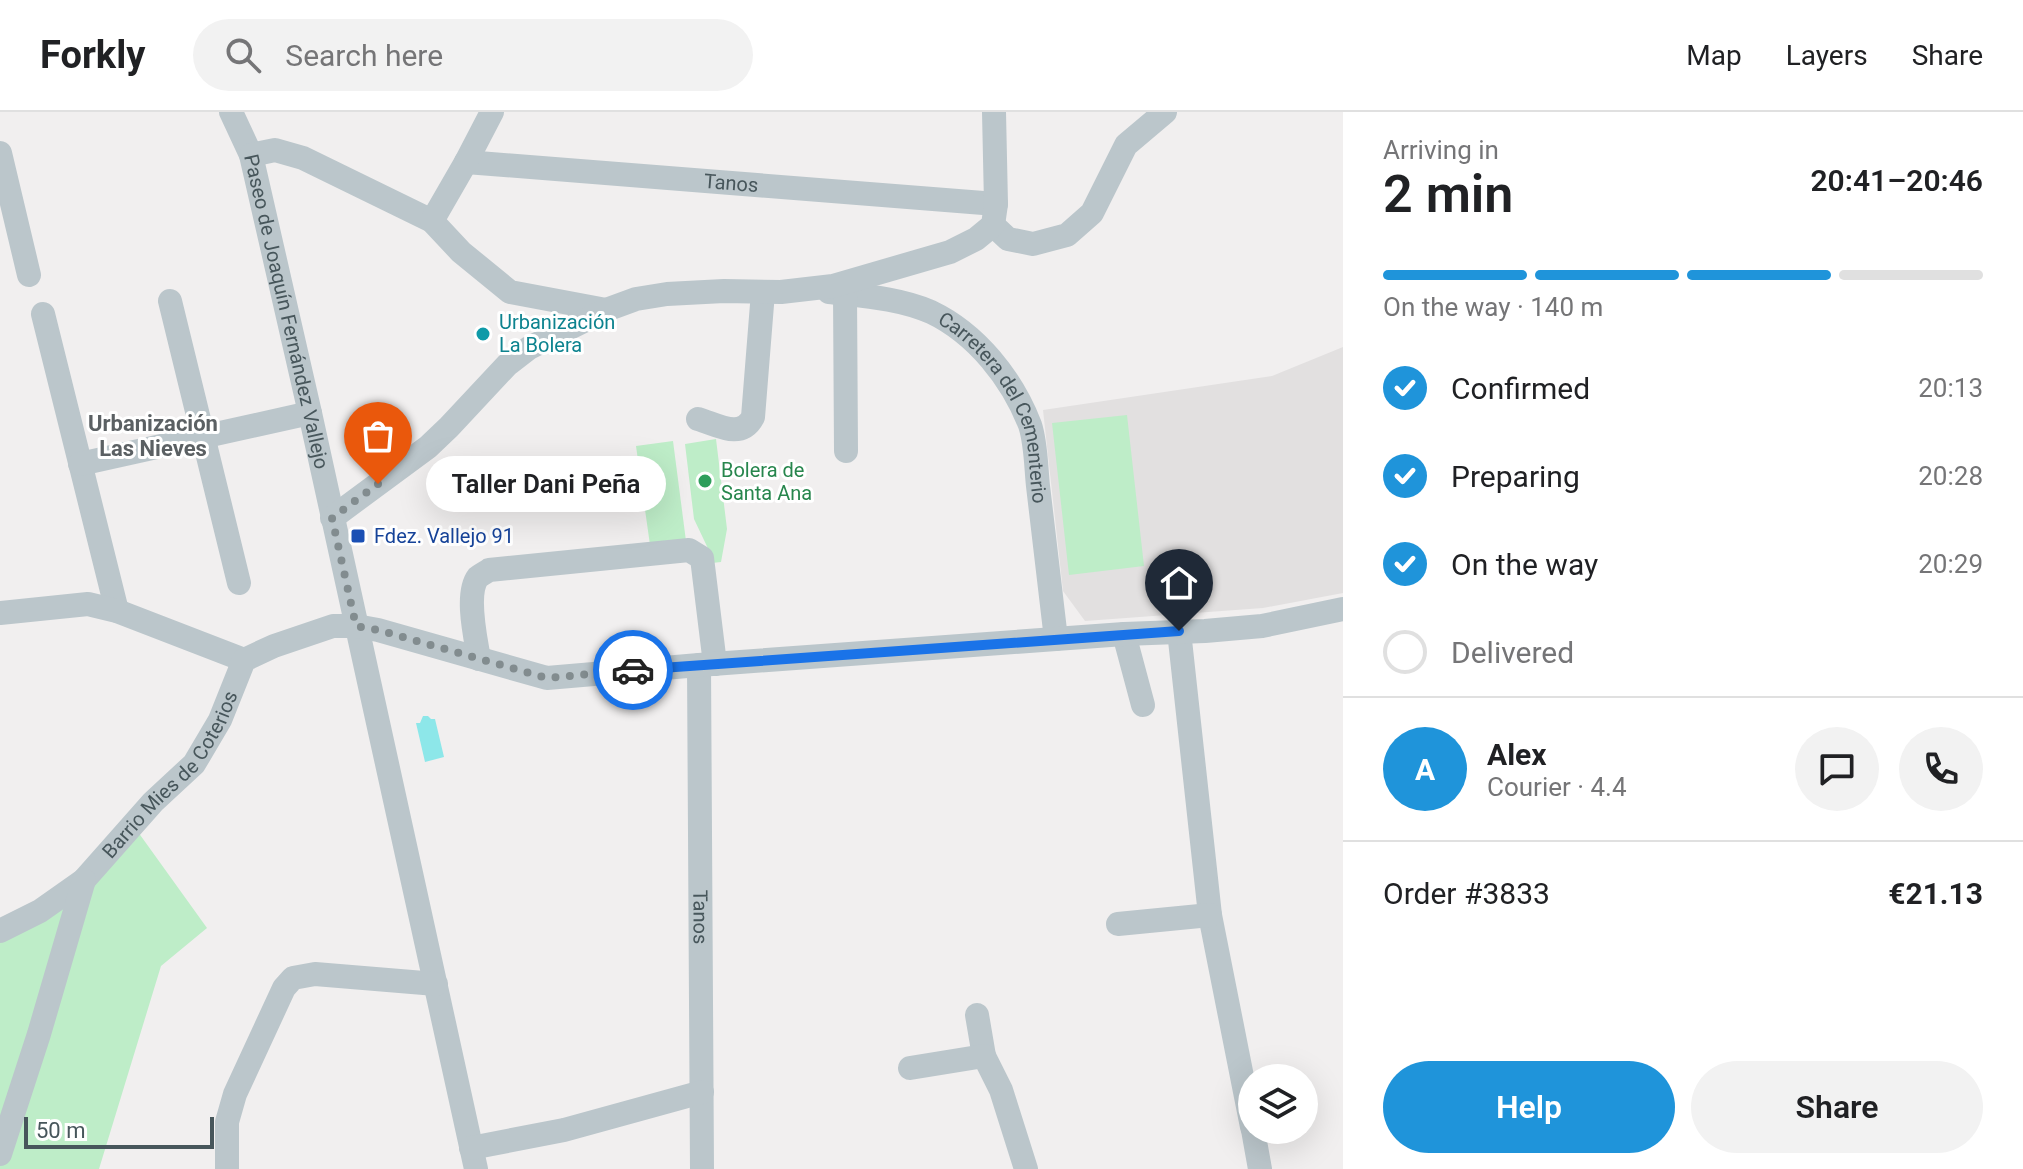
<!DOCTYPE html>
<meta charset="utf-8">
<style>
:root{--surface:#fff;--page:#f2f2f2;--text:#202124;--muted:#757577;--line:#e0e0e0;--accent:#1f94da}
body{margin:0;font-family:Roboto,sans-serif;background:var(--page);color:var(--text);height:100vh;display:flex;flex-direction:column;font-size:30px;white-space:nowrap}
*{box-sizing:border-box;margin:0}
p{font-size:26px;color:var(--muted)}
.icon{flex:none;width:44px;height:44px;fill:none;stroke:currentColor;stroke-width:2;stroke-linecap:round;stroke-linejoin:round}
.map{position:relative;flex:1;overflow:hidden}
.details{display:flex;flex-direction:column;background:var(--surface);width:680px}
.details>*{flex:none}
.buttons{position:absolute;left:1238px;top:952px;display:grid;gap:16px}
.buttons a{display:grid;place-items:center;width:80px;height:80px;border-radius:50%;background:var(--surface);box-shadow:0 8px 32px #0002;font-size:40px}
.scale{position:absolute;left:24px;bottom:20px;width:190px;box-sizing:border-box;padding-left:8px;border:4px solid #47565b;border-top:0;font-size:22px;line-height:28px;white-space:nowrap;color:#47565b;-webkit-text-stroke:6px #fff;paint-order:stroke}
.pin{position:absolute;display:grid;place-items:center;width:68px;height:68px;color:#fff;margin:-82px -34px;border-radius:50% 50% 50% 0;rotate:-45deg;box-shadow:0 0 8px #0007}
.pin .icon{rotate:45deg}
.courier{position:absolute;display:grid;place-items:center;width:80px;height:80px;margin:-40px;border:6px solid #1a73e8;border-radius:50%;background:#fff;color:#222;box-shadow:0 2px 10px #0007}
.bubble{position:absolute;height:56px;border-radius:28px;background:var(--surface);box-shadow:0 8px 32px #0002;font-size:26px;font-weight:600;line-height:56px;text-align:center}
.head em{font-style:normal;font-weight:600}
.head div{display:flex;flex-direction:column-reverse}
.head{display:flex;align-items:center;justify-content:space-between;height:136px;padding:0 40px}
h1{font-size:52px;font-weight:600;line-height:60px}
.bar{display:grid;grid-template-columns:repeat(4,1fr);gap:12px 8px;align-content:center;height:96px;padding:0 40px}
.bar i{height:10px;border-radius:6px;background:var(--line)}
.bar .on{background:var(--accent)}
.bar p{grid-column:span 4}
.line{display:flex;align-items:center;gap:20px;padding:0 40px;border-top:2px solid var(--line)}
.line div{flex:1}
.round{display:grid;place-items:center;flex:none;width:84px;height:84px;border-radius:42px;background:var(--page)}
ol{padding:0 40px;list-style:none}
li{display:flex;align-items:center;gap:24px;height:88px}
li p{margin-inline-start:auto}
li .icon{padding:8px;border-radius:50%;background:var(--accent);color:#fff;stroke-width:4}
li:last-child{color:var(--muted)}
li i{width:44px;height:44px;border:4px solid var(--line);border-radius:50%}
.button{display:flex;gap:16px;margin-top:auto;padding:16px 40px}
.button a{flex:1;height:92px;border-radius:48px;background:var(--accent);color:#fff;font-size:32px;font-weight:600;line-height:92px;text-align:center}
.button a+a{background:var(--page);color:var(--text)}
header{display:flex;align-items:center;gap:48px;box-sizing:border-box;height:112px;padding:0 40px;background:var(--surface);border-bottom:2px solid var(--line)}
header strong{font-size:38px}
nav{display:flex;gap:44px;margin-inline-start:auto;font-size:28px}
.search{width:560px;height:72px;background:var(--page);display:flex;align-items:center;gap:20px;box-sizing:border-box;padding:0 28px;border-radius:44px;color:var(--muted);font-size:30px}
main{display:flex;flex:1;min-height:0}
.map>svg:first-child{display:block}
.education{fill:#e2e0e0}
.green{fill:#beedc8}
.water{fill:#8de7e9}
.lines{fill:none;stroke-linecap:round;stroke-linejoin:round}
.minor{stroke:#bbc6cb;stroke-width:24}
.done{stroke:#828c8f;stroke-width:8;stroke-dasharray:0 14.4}
.route{stroke:#1a73e8;stroke-width:10}
.culture-dot{fill:#0f9aa8;stroke:#fff;stroke-width:3}
.leisure-dot{fill:#2e9e5b;stroke:#fff;stroke-width:3}
.transit-dot{fill:#1a4fb4;stroke:#fff;stroke-width:3}
.labels{text-anchor:middle;dominant-baseline:central;stroke-width:6;stroke-linejoin:round;paint-order:stroke}
.street-label{font-size:20px;fill:#47565b;stroke:#fff}
.culture-label{font-size:20px;fill:#0d838f;stroke:#fff;text-anchor:start}
.leisure-label{font-size:20px;fill:#27864d;stroke:#fff;text-anchor:start}
.transit-label{font-size:20px;fill:#164399;stroke:#fff;text-anchor:start}
.neighbourhood-label{font-size:22px;font-weight:bold;fill:#5b6063;stroke:#fff}
</style>
<header>
<strong>Forkly</strong>
<div class="search"><svg class="icon" aria-label="search" viewBox="0 0 24 24"><circle cx="10" cy="10" r="6"/><path d="M15 15l6 6"/></svg>Search here</div>
<nav><a>Map</a><a>Layers</a><a>Share</a></nav>
</header>
<main>
<div class="map">
<svg width="1343" height="1057" viewBox="0 0 1343 1057">
<rect width="100%" height="100%" fill="#f1efef"/>
<path class="education" d="M1343,235V481L1263,496L1085,509L1063,479L1043,298L1272,264Z"/>
<path class="green" d="M1127,303L1144,454L1069,463L1052,311Z
M716,327L727,417L721,450L712,451L713,447L694,407L685,332Z
M673,329L686,429L650,433L636,334Z
M133,713L207,816L161,854L99,1057H0V821L83,768Z"/>
<path class="water" d="M423,604H428L431,607H435L444,645L425,650L416,611H420Z"/>
<g class="lines">
<g class="minor">
<path id="s1" d="M231,0L251,43L310,301L476,1057"/>
<path d="M0,41L29,163"/>
<path d="M251,43L275,38L303,46L432,109L461,140L510,180L606,198"/>
<path id="s2" d="M466,50L996,92"/>
<path d="M432,109L466,50L492,0"/>
<path d="M993,113L1008,127L1033,132L1067,123L1092,101L1126,33L1165,0"/>
<path id="s3" d="M829,180C863,184 899,186 931,200C977,222 1012,267 1030,313C1036,331 1036,355 1038,374C1044,425 1050,476 1056,527"/>
<path d="M845,182L846,339"/>
<path d="M170,189L239,471"/>
<path d="M43,202L117,499"/>
<path d="M698,307C718,313 741,328 753,305L763,180"/>
<path d="M80,352L310,301"/>
<path d="M332,406L428,335L449,315L507,253L529,236L606,198L636,187L667,182L724,179L781,180L833,174L950,140L976,127L993,113L996,92L994,0"/>
<path d="M0,501L88,492L117,499L244,548"/>
<path d="M1179,519L1210,803L1252,1015"/>
<path d="M1124,522L1143,593"/>
<path d="M479,547C476,528 465,482 478,465C479,464 488,459 489,458L689,438L702,446L715,552"/>
<path id="s4" d="M699,553L702,1057"/>
<path d="M1118,812L1210,803"/>
<path id="s5" d="M0,819L40,799L84,768L153,690L194,652L220,608L244,548L274,534L333,514H356L378,518L547,566L699,553L1124,522L1205,519L1262,514L1343,497"/>
<path d="M977,903L984,944"/>
<path d="M910,956L984,944L1001,978L1026,1057"/>
<path d="M1253,1018L1260,1057"/>
<path d="M471,1036L564,1018L702,980"/>
<path d="M0,1042L39,922L84,768"/>
<path d="M227,1057V1010L235,982L284,876L293,866L315,862L436,872"/>
</g>
</g>
<g class="lines">
<path class="done" d="M378,372L332,406L356,514L378,518L547,566L633,558"/>
<path class="route" d="M633,558L1179,519"/>
</g>
<circle class="culture-dot" cx="483" cy="222" r="8"/>
<circle class="leisure-dot" cx="705" cy="369" r="8"/>
<rect class="transit-dot" x="350" y="416" width="16" height="16" rx="4"/>
<g class="labels">
<g class="street-label">
<text stroke="none"><textPath href="#s2" startOffset="266">Tanos</textPath></text>
<text stroke="none"><textPath href="#s1" startOffset="208">Paseo de Joaquín Fernández Vallejo</textPath></text>
<text stroke="none"><textPath href="#s3" startOffset="226">Carretera del Cementerio</textPath></text>
<text stroke="none"><textPath href="#s5" startOffset="236">Barrio Mies de Coterios</textPath></text>
<text stroke="none"><textPath href="#s4" startOffset="252">Tanos</textPath></text>
</g>
<g class="culture-label">
<text x="499" y="210">Urbanización<tspan x="499" dy="23">La Bolera</tspan></text>
</g>
<g class="leisure-label">
<text x="721" y="358">Bolera de<tspan x="721" dy="23">Santa Ana</tspan></text>
</g>
<g class="transit-label">
<text x="374" y="424">Fdez. Vallejo 91</text>
</g>
<g class="neighbourhood-label">
<text x="153" y="311">Urbanización<tspan x="153" dy="25">Las Nieves</tspan></text>
</g>
</g>
</svg>
<div class="buttons">
<a><svg class="icon" aria-label="layers" viewBox="0 0 24 24"><path d="M12 4l9 5-9 5-9-5zM3 14l9 5 9-5"/></svg></a>
</div>
<div class="scale">50 m</div>
<div class="pin" style="left:378px;top:372px;background:#ea580c"><svg class="icon" aria-label="bag" viewBox="0 0 24 24"><path d="M5 8h14l-1 12H6zM9 8a3 3 0 0 1 6 0"/></svg></div>
<div class="pin" style="left:1179px;top:519px;background:#1f2937"><svg class="icon" aria-label="home" viewBox="0 0 24 24"><path d="M3 11l9-7 9 7M6 9v11h12V9"/></svg></div>
<div class="courier" style="left:633px;top:558px"><svg class="icon" aria-label="car" viewBox="0 0 24 24"><path d="M5 17H2v-5l4-1 3-4h7l3 4 3 1v5h-3M9 17h6M6 11h13"/><circle cx="7" cy="17" r="2"/><circle cx="17" cy="17" r="2"/></svg></div>
<div class="bubble" style="left:426px;top:344px;width:240px">Taller Dani Peña</div>
</div>
<section class="details">
<div class="head"><div><h1>2 min</h1><p>Arriving in</p></div><em>20:41–20:46</em></div>
<div class="bar"><i class="on"></i><i class="on"></i><i class="on"></i><i></i><p>On the way · 140 m</p></div>
<ol>
<li><svg class="icon" aria-label="check" viewBox="0 0 24 24"><path d="M5 12l5 5 9-10"/></svg>Confirmed<p>20:13</p></li>
<li><svg class="icon" aria-label="check" viewBox="0 0 24 24"><path d="M5 12l5 5 9-10"/></svg>Preparing<p>20:28</p></li>
<li><svg class="icon" aria-label="check" viewBox="0 0 24 24"><path d="M5 12l5 5 9-10"/></svg>On the way<p>20:29</p></li>
<li><i></i>Delivered</li>
</ol>
<div class="line" style="height:144px"><b class="round" style="background:var(--accent);color:#fff">A</b><div><b>Alex</b><p>Courier · 4.4</p></div><a class="round"><svg class="icon" aria-label="chat" viewBox="0 0 24 24"><path d="M4 5h16v11H9l-5 4z"/></svg></a><a class="round"><svg class="icon" aria-label="phone" viewBox="0 0 24 24"><path d="M5 4h4l2 5-3 2q2 4 5 5l2-3 5 2v4C11 20 4 13 5 4z"/></svg></a></div>
<div class="line" style="height:104px"><div>Order #3833</div><b>€21.13</b></div>
<div class="button"><a>Help</a><a>Share</a></div>
</section>
</main>
